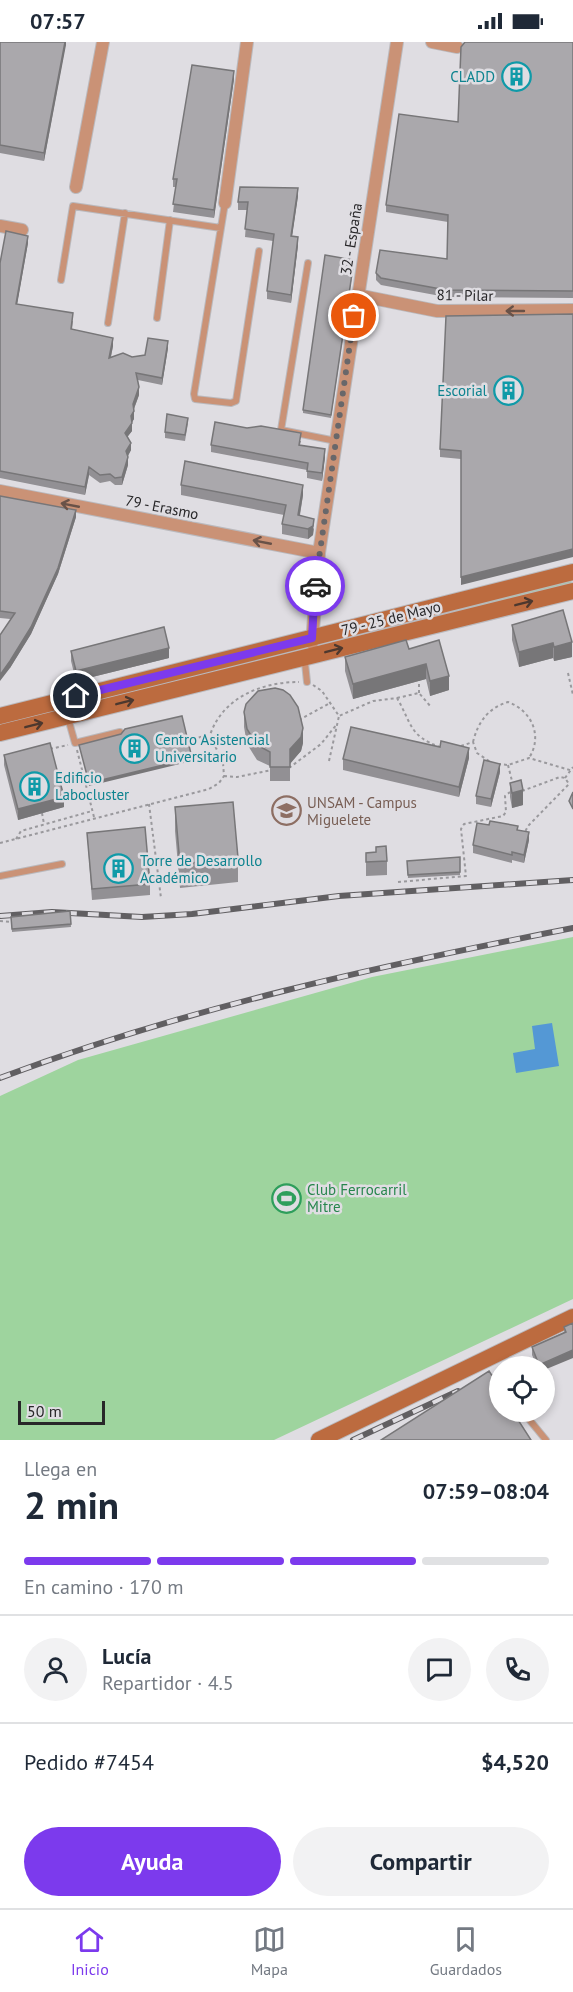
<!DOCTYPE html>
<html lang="es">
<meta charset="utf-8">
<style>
:root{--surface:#fff;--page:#f2f2f3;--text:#1f2937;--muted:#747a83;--line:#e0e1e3;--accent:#7c3aed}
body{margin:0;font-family:"PT Sans",sans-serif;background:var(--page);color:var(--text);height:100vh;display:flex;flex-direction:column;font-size:22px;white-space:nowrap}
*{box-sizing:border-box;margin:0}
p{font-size:20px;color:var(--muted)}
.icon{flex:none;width:33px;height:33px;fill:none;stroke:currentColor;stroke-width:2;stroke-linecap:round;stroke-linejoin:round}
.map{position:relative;height:1398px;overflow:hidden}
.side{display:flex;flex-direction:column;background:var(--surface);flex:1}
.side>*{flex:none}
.controls{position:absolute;left:489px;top:1314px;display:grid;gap:12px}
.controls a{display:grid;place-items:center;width:66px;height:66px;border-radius:50%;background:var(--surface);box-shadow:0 3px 9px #0003;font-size:30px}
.scale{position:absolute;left:18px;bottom:15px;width:87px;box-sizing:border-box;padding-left:6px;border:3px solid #282729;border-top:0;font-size:16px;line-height:21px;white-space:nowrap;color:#282729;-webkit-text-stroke:4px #dfdde2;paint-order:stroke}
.pin{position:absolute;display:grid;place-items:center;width:51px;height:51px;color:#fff;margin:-26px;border:3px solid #fff;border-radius:50%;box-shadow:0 2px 6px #0007}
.courier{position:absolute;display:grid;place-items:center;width:60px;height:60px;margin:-30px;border:4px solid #7c3aed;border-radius:50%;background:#fff;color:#222;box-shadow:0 2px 8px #0007}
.headline em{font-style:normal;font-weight:600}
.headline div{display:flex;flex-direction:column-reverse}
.headline{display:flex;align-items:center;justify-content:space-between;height:102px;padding:0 24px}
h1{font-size:39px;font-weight:600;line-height:45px}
.bar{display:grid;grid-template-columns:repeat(4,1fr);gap:9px 6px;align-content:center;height:72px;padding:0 24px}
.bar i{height:8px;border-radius:4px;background:var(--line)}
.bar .selected{background:var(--accent)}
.bar p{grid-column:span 4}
.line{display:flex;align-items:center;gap:15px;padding:0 24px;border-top:2px solid var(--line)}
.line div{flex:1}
.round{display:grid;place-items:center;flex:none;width:63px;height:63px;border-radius:32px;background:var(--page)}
.button{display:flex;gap:12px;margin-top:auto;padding:12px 24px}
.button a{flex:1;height:69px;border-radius:36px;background:var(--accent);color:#fff;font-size:24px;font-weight:600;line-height:69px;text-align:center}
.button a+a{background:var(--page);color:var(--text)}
.status{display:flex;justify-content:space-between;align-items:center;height:42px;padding:0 30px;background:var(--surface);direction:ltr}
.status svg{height:16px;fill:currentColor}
.menu{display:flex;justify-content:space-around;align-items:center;height:84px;border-top:2px solid var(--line);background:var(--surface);font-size:16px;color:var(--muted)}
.menu a{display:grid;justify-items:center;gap:3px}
.menu .selected{color:var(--accent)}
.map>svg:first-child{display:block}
.green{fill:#9ed49e}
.water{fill:#5498d5}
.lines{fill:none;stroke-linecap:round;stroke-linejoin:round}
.lane-casing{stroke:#bab9bd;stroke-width:8}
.street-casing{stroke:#bab9bd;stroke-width:14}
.secondary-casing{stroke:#bab9bd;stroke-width:18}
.path{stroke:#9a999d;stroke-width:2;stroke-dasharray:3 3;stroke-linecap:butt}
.lane{stroke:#ca9276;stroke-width:6}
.street{stroke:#ca9276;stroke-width:12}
.secondary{stroke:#bc6b3f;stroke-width:16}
.rail-casing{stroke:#615f62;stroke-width:6}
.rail{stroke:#dfdde2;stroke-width:4;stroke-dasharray:11;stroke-linecap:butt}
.wall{fill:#929094}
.shaded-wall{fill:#777678}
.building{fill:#aaa8ac;stroke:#777678;stroke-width:1.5}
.oneway{stroke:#695248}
.oneway2{stroke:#4d382e}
.done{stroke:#68676a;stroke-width:6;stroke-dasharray:0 10.8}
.route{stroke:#7c3aed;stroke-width:8}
.labels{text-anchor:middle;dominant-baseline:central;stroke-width:5;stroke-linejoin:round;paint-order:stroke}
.culture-label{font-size:15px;fill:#0d838f;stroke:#dfdde2;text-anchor:start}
.street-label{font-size:15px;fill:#282729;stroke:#dfdde2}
.education-label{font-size:15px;fill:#785e54;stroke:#dfdde2;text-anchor:start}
.leisure-label{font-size:15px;fill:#27864d;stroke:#dfdde2;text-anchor:start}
</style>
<div class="status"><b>07:57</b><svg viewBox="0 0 49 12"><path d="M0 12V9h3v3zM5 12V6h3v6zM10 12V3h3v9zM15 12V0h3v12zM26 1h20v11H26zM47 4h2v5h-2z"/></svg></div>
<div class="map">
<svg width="573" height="1398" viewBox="0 0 573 1398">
<rect width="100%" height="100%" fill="#dfdde2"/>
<path class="green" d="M571,539L572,542L338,600L337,596Z
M573,895V1257L274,1398H0V1054L78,1018L372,935Z"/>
<path class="water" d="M552,981L559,1024L516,1031L513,1011L535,1007L532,984Z"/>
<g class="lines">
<defs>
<path id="lane" d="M225,161L194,352L195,357L231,361L236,359L259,209
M308,221L281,388L336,399
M61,238L73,164L221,186
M157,276L170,178
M108,281L125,171
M307,640L305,621L308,617
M68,676L75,701L120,690
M0,834L62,822
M487,1336H495L500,1340
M523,1370L546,1398"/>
<path id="street" d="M432,0L457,5
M76,145L103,0
M225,161L247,0
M0,184L22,188
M357,253L437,269L573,268
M0,449L319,511
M312,601L319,511L397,0"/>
<path id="secondary" d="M0,674L573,530
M0,691L573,549
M319,1398L573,1275"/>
</defs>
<use href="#lane" class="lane-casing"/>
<use href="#street" class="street-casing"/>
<use href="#secondary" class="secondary-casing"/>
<path class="path" d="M568,631L573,653
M419,636V651
M313,643L322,649L339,674L373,659L397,656C412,682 409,694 440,705
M397,656L419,651L431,665
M299,678L330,661
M187,698L210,693
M473,700C478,680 488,666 508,660C532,669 543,694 529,716
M461,704L473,700L477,711L492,721
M50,707L68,703
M77,708L94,775
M329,719L339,674
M498,722L508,723L529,716L573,729
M508,723L513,743
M289,726L321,702L337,682
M224,734L237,735L272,728
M565,736L573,725
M522,749L560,735L565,736L569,742L528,784L525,790
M149,762L161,856
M42,771L44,782
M16,797L21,789L92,769
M0,801L209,747L219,741L224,734L223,721L210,693C223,655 262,640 299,640
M398,840L466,834L461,787L464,782L503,774L506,770L505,754L510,750
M0,879L11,880"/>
<use href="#lane" class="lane"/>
<use href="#street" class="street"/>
<use href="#secondary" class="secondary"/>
<defs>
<path id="rail" d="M0,874L52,870L142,875L192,872L339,854L573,838
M0,1036C186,966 379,924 573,886
M353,1398L458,1349"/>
</defs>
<use href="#rail" class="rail-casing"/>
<use href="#rail" class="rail"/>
</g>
<path class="wall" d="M0,0H66L44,119L0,111Z
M464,0H573V256L446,255L381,243L376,238V231L447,217L448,180L386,170V163L458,80Z
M234,37L214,176L173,170L176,145H173V137Z
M298,154L292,194L298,203L291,261L267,257V249L273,199L245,195L247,168H238V160Z
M28,201L17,262L73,279L72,288L113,304L111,315H132L145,313L168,306L162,343L138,338L139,353L134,367V377L132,380V389L127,395L131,408L128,414V423L122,443H115L110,439L100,441L89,433L85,453L0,436V221Z
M354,220L331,376L303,371V368Z
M573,272L461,543V417L440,415V407Z
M188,381L185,399L165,396V390Z
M301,399L300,403L325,415L322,439L307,436V428L211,410V403Z
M181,443L303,453L300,473L314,487L313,493L308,497L282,492V482L284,473L181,453Z
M0,454L76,475L58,532L31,592L10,626V577L0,576Z
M563,568L572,615L554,619L553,616L519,625L512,598V583Z
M439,598L449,648L430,654L426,637L353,657L345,629V615L409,607Z
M71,609L169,616L76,639L71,619Z
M244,670L303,701L301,709L290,721V739H270V724L257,718L247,702L244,685Z
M440,705L469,716L459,755L343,728V717Z
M4,713L64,765L18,778L4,723Z
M500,730L491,765L476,762V754Z
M510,741L523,763L512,766L510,755Z
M175,765L238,816V840L180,846L175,789Z
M518,788L529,798L524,821L512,818V821L473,811V803Z
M87,791L150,842V853L92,858Z
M366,811L387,819V833L366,834Z
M460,815V833L408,836L407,819Z
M70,869L71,885L12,890L11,875Z
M573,1281L544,1324H537L532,1313V1305L564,1290V1285Z"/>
<path class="shaded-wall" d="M65,0H66V3L44,119V111Z
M234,29V37L214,176V168Z
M298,146V154L291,202V194Z
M28,194V201L16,269V262Z
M298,195V203L291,261V253Z
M113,296V304L109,323V316Z
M168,299V306L162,343V336Z
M139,345V353L133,369V362Z
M134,369V377L131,382V374Z
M132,381V389L125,398V391Z
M131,401V408L126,417V409Z
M325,407V415L322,439V431Z
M128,415V423L122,443V435Z
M89,425V433L85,453V445Z
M303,443V453L298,483V473Z
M76,468V475L58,532L31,592L10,626L0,639V633Z
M314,477L313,493L308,497V487Z
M573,507V515L461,543V535Z
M572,600V615L554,619V605Z
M553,601V616L519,625V610Z
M169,606V616L76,639V629Z
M426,622V637L353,657V642Z
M449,634V648L430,654V639Z
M303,686V701L301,709L290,722V707Z
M469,706V716L459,755V745Z
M192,716V719L89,744V741Z
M500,722V730L491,765V757Z
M523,748V763L512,766V751Z
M64,755V765L18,778V767Z
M529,790V798L524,821V813Z
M573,1308V1316L544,1328V1324H539V1323Z"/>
<path class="building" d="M0,0H65L44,111L0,103Z
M465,0H573V249L446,248L381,236L376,231L380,208L447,217L448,173L386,163L399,72L458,80L461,5Z
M192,23L234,29L214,168L173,162L177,137H173Z
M240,145L298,146L291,194L298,195L291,253L267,249L274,192L245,187L248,160H238Z
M6,189L28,194L16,262L73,271L71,287L113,296L109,316L123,311L132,315L145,313L148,296L168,299L162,336L136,331L139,345L133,362L134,369L131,374L132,381L125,391L131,401L126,409L128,415L122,435L115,436L110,432L100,433L89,425L85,445L0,429V221Z
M325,213L354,218L331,373L303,368Z
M573,272V507L461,535V409L440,407L446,274Z
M167,372L188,376L185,393L165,390Z
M215,380L247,386L261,384L301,391L299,403L325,407L322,431L307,429L308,421L211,403Z
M185,419L303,443L298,473L314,477L313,484L308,487L282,482L286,463L181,443Z
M0,454L76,468L58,526L31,585L10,619L0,633V593L15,571L0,569Z
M563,568L572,600L554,605L553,601L519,610L512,583Z
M164,585L169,606L76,629L71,609Z
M406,598L409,607L439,598L449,634L430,639L426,622L353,642L345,615Z
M275,646L283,648L290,653L298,665L303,686L301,695L290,707V725H270V710L257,703L247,687L244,670L246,662L258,649Z
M182,674L192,716L89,741L79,703L121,692L125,687Z
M351,685L440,705L441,699L469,706L459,745L343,717Z
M50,701L64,755L18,767L4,713Z
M484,718L500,722L491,757L476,754Z
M521,738L523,748L512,751L510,741Z
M573,750V767L569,759Z
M233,760L238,816L180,822L175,765Z
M490,779L518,784L517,788L529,790L524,813L512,810V813L473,803L477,781L489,783Z
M145,785L150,842L92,847L87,791Z
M386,804L387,819L366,820V811L376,810V805Z
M460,815V830L408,833L407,819Z
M70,869L71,882L12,887L11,875Z
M573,1281V1308L539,1323L532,1305L566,1290L564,1285Z
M489,1329L500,1346V1370H513L531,1398H381Z"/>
<defs><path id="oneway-shaft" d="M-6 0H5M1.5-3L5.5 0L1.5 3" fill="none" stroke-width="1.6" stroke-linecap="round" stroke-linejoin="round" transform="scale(1.5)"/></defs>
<g class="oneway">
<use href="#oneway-shaft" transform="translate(515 269) rotate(180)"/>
<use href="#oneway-shaft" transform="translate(70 463) rotate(-169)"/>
<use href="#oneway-shaft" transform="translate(262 500) rotate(-169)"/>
</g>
<g class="oneway2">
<use href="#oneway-shaft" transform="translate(524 561) rotate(-14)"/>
<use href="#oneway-shaft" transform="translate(334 608) rotate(-14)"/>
<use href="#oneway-shaft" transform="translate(125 660) rotate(-14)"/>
<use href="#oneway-shaft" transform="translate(34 683) rotate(-14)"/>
</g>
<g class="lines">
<path class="done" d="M315,544L354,274"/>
<path class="route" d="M76,654L312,596L315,544"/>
</g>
<defs>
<symbol id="building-ring" viewBox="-11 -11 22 22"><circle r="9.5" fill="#dfdde2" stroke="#0f9aa8" stroke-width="1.5"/><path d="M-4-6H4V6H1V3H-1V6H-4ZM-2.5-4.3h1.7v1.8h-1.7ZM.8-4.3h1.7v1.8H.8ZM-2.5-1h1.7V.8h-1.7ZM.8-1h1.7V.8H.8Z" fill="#0f9aa8"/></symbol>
<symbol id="university-ring" viewBox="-11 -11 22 22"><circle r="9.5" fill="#dfdde2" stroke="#8d6e63" stroke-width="1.5"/><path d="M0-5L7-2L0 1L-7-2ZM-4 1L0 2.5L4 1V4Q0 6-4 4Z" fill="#8d6e63"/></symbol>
<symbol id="stadium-ring" viewBox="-11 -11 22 22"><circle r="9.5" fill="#dfdde2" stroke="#2e9e5b" stroke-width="1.5"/><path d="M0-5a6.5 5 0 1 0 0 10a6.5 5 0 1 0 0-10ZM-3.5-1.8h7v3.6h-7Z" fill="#2e9e5b"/></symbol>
</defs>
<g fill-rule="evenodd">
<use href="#building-ring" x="500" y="18" width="33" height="33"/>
<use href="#building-ring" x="492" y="332" width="33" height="33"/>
<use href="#building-ring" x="118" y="690" width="33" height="33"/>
<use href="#building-ring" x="18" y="728" width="33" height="33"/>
<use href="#university-ring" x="270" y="752" width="33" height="33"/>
<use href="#building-ring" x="102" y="810" width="33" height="33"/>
<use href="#stadium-ring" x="270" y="1140" width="33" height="33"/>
</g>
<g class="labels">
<g class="culture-label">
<text x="495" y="34" text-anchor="end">CLADD</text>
<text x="487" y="348" text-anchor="end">Escorial</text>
<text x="155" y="697">Centro Asistencial<tspan x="155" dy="17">Universitario</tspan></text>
<text x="55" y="735">Edificio<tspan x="55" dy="17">Labocluster</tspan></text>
<text x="140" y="818">Torre de Desarrollo<tspan x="140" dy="17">Académico</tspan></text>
</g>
<g class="street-label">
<text transform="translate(351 197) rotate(-81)">32 - España</text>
<text transform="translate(465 253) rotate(1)">81 - Pilar</text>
<text transform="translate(162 465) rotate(11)">79 - Erasmo</text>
<text transform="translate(391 576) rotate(-14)">79 - 25 de Mayo</text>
</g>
<g class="education-label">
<text x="307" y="760">UNSAM - Campus<tspan x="307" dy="17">Miguelete</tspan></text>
</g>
<g class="leisure-label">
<text x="307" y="1147">Club Ferrocarril<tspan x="307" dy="17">Mitre</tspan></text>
</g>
</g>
</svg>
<div class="controls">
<a><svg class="icon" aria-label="locate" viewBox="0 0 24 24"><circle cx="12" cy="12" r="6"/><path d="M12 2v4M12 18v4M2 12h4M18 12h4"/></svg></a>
</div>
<div class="scale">50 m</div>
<div class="pin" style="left:354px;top:274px;background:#ea580c"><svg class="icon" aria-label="bag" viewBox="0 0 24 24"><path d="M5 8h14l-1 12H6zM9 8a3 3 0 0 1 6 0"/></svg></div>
<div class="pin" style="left:76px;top:654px;background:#1f2937"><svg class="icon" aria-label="home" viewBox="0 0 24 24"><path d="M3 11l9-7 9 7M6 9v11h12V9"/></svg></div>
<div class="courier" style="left:315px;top:544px"><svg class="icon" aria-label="car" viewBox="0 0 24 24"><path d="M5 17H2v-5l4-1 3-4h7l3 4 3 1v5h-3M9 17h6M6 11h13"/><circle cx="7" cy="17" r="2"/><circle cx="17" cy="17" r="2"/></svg></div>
</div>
<section class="side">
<div class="headline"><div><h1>2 min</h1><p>Llega en</p></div><em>07:59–08:04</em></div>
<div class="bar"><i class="selected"></i><i class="selected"></i><i class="selected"></i><i></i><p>En camino · 170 m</p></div>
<div class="line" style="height:108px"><a class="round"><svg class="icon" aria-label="person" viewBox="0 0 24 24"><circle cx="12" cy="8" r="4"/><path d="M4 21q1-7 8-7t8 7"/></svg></a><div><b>Lucía</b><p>Repartidor · 4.5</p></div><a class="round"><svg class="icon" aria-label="chat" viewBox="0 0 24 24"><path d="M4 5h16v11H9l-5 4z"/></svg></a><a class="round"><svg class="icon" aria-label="phone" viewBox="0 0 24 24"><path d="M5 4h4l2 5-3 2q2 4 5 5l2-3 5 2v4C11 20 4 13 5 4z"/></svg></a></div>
<div class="line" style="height:78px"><div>Pedido #7454</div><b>$4,520</b></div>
<div class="button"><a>Ayuda</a><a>Compartir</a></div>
</section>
<nav class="menu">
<a class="selected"><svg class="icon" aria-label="home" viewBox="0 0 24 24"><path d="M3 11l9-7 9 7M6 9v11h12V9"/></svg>Inicio</a>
<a><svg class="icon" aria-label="map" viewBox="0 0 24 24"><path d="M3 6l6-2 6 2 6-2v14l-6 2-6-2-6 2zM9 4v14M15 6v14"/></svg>Mapa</a>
<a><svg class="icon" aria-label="saved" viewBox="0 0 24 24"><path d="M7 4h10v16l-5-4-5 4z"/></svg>Guardados</a>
</nav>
